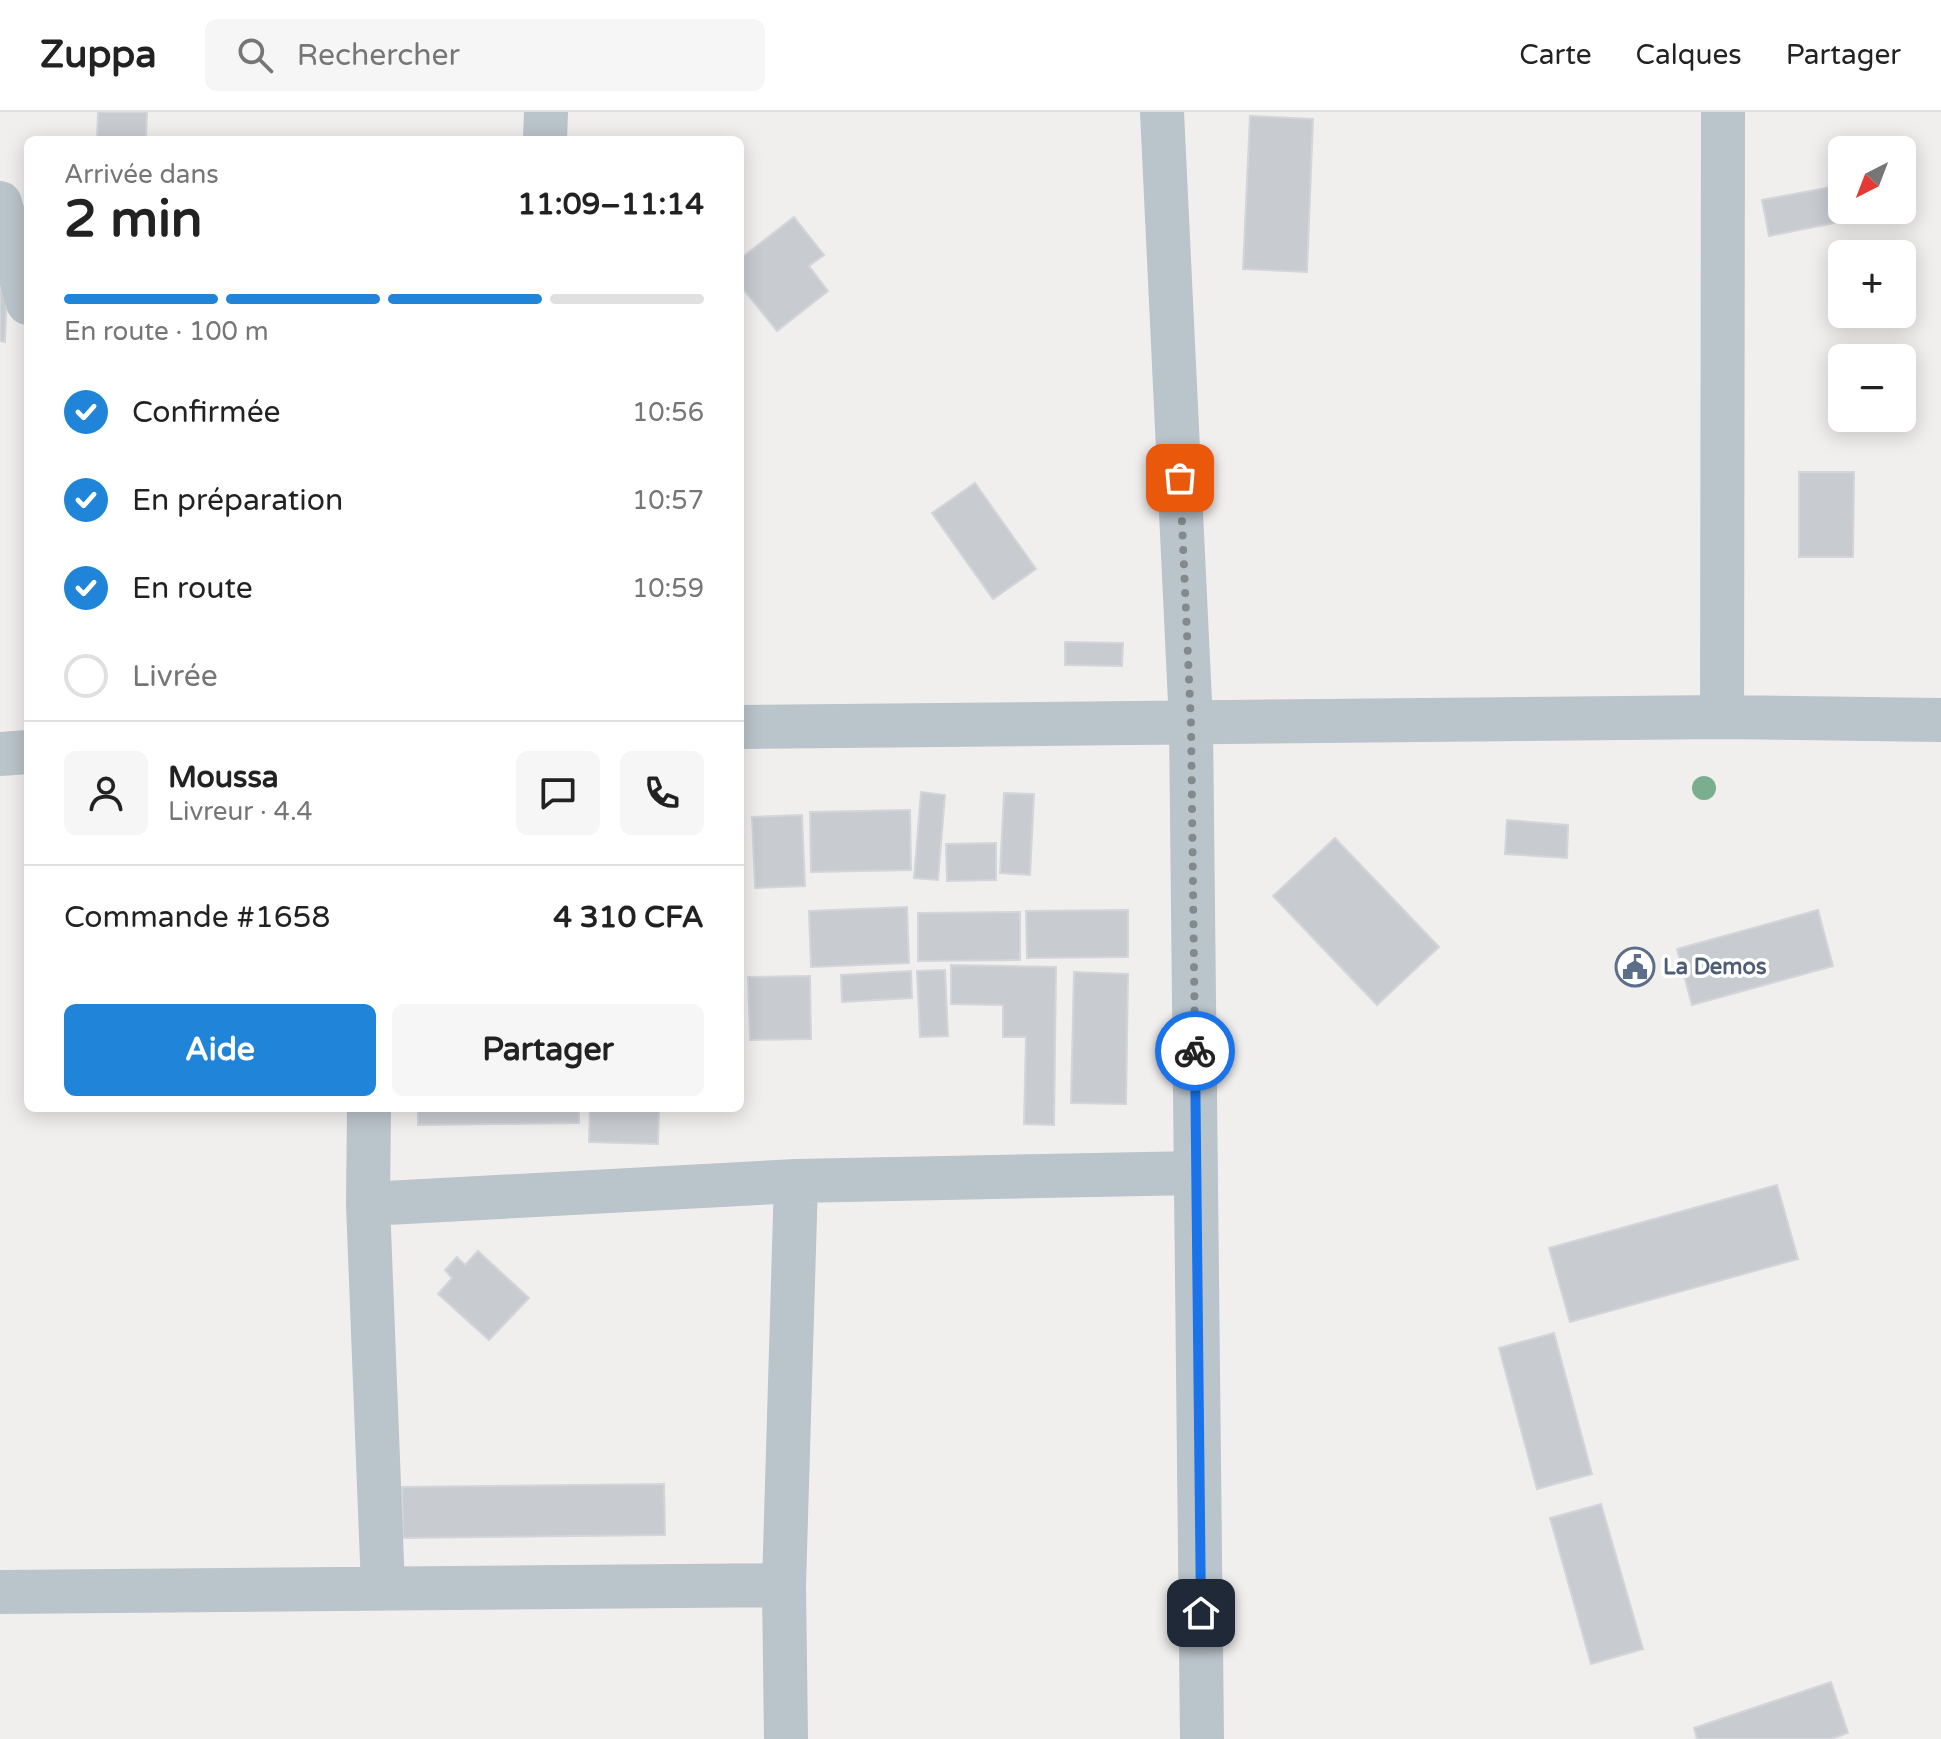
<!DOCTYPE html>
<html lang="fr">
<meta charset="utf-8">
<style>
:root{--surface:#fff;--page:#f6f6f6;--text:#222;--muted:#767676;--line:#e0e0e0;--accent:#2085d9}
body{margin:0;font-family:"Varela Round",sans-serif;background:var(--page);color:var(--text);height:100vh;display:flex;flex-direction:column;font-size:30px;white-space:nowrap}
*{box-sizing:border-box;margin:0}
p{font-size:26px;color:var(--muted)}
.icon{flex:none;width:44px;height:44px;fill:none;stroke:currentColor;stroke-width:2;stroke-linecap:round;stroke-linejoin:round}
.map{position:relative;flex:1;overflow:hidden}
.details{position:absolute;left:24px;top:24px;width:720px;height:976px;display:flex;flex-direction:column;background:var(--surface);border-radius:12px;box-shadow:0 4px 20px #0003}
.details>*{flex:none}
.needle{width:52px;rotate:222deg}
.controls{position:absolute;left:1828px;top:24px;display:grid;gap:16px}
.controls a{display:grid;place-items:center;width:88px;height:88px;border-radius:12px;background:var(--surface);box-shadow:0 4px 20px #0003;font-size:40px}
.pin{position:absolute;display:grid;place-items:center;width:68px;height:68px;color:#fff;margin:-34px;border-radius:16px;box-shadow:0 4px 12px #0006}
.courier{position:absolute;display:grid;place-items:center;width:80px;height:80px;margin:-40px;border:6px solid #1a73e8;border-radius:50%;background:#fff;color:#222;box-shadow:0 2px 10px #0007}
.headline em{font-style:normal;font-weight:700}
.headline div{display:flex;flex-direction:column-reverse}
.headline{display:flex;align-items:center;justify-content:space-between;height:136px;padding:0 40px}
h1{font-size:52px;font-weight:700;line-height:60px}
.bar{display:grid;grid-template-columns:repeat(4,1fr);gap:12px 8px;align-content:center;height:96px;padding:0 40px}
.bar i{height:10px;border-radius:6px;background:var(--line)}
.bar .current{background:var(--accent)}
.bar p{grid-column:span 4}
.line{display:flex;align-items:center;gap:20px;padding:0 40px;border-top:2px solid var(--line)}
.line div{flex:1}
.round{display:grid;place-items:center;flex:none;width:84px;height:84px;border-radius:12px;background:var(--page)}
ol{padding:0 40px;list-style:none}
li{display:flex;align-items:center;gap:24px;height:88px}
li p{margin-inline-start:auto}
li .icon{padding:8px;border-radius:50%;background:var(--accent);color:#fff;stroke-width:4}
li:last-child{color:var(--muted)}
li i{width:44px;height:44px;border:4px solid var(--line);border-radius:50%}
.primary-button{display:flex;gap:16px;margin-top:auto;padding:16px 40px}
.primary-button a{flex:1;height:92px;border-radius:12px;background:var(--accent);color:#fff;font-size:32px;font-weight:700;line-height:92px;text-align:center}
.primary-button a+a{background:var(--page);color:var(--text)}
header{display:flex;align-items:center;gap:48px;box-sizing:border-box;height:112px;padding:0 40px;background:var(--surface);border-bottom:2px solid var(--line)}
header strong{font-size:38px}
nav{display:flex;gap:44px;margin-inline-start:auto;font-size:28px}
.search{width:560px;height:72px;background:var(--page);display:flex;align-items:center;gap:20px;box-sizing:border-box;padding:0 28px;border-radius:12px;color:var(--muted);font-size:30px}
.map>svg:first-child{display:block}
.building{fill:#c8ccd1;stroke:#d2d5da;stroke-width:2}
.lines{fill:none;stroke-linecap:round;stroke-linejoin:round}
.street{stroke:#bac4cb;stroke-width:44}
.tree{fill:#7bae8e}
.done{stroke:#828a8e;stroke-width:8;stroke-dasharray:0 14.4}
.route{stroke:#1a73e8;stroke-width:10}
.labels{text-anchor:middle;dominant-baseline:central;stroke-width:7;stroke-linejoin:round;paint-order:stroke}
.service-label{font-size:22px;font-weight:bold;fill:#4e5e75;stroke:#fff;text-anchor:start}
</style>
<header>
<strong>Zuppa</strong>
<div class="search"><svg class="icon" aria-label="search" viewBox="0 0 24 24"><circle cx="10" cy="10" r="6"/><path d="M15 15l6 6"/></svg>Rechercher</div>
<nav><a>Carte</a><a>Calques</a><a>Partager</a></nav>
</header>
<div class="map">
<svg width="1941" height="1627" viewBox="0 0 1941 1627">
<rect width="100%" height="100%" fill="#f1eeee"/>
<path class="building" d="M98,0H147L146,28H97Z
M1250,4L1313,7L1307,160L1243,157Z
M1842,73V98H1899L1769,124L1762,88Z
M794,105L824,143L809,154L828,179L777,219L740,173V147Z
M0,149H8L5,230L0,229Z
M1799,360H1854L1853,445H1799Z
M975,371L1036,457L993,487L932,401Z
M1065,530L1123,531L1122,554L1065,553Z
M921,680L945,683L938,768L914,766Z
M1004,681L1034,682L1030,763L1000,761Z
M910,698L911,758L811,760L810,700Z
M802,703L805,774L755,776L752,705Z
M1507,708L1568,713L1567,746L1505,742Z
M1335,726L1439,835L1377,893L1273,784Z
M996,731V768L947,769L946,732Z
M907,795L909,851L811,855L809,799Z
M1128,798V845L1027,846L1026,799Z
M1818,798L1833,854L1692,893L1677,837Z
M1020,800V848L918,849V801Z
M951,853L1056,855L1054,1013L1024,1012L1026,925H1003V893L951,892Z
M945,858L948,924L920,925L917,859Z
M911,859L912,886L842,890L841,863Z
M1074,860L1128,862L1126,992L1071,991Z
M810,864L811,927L750,928L748,865Z
M418,996H579V1011L418,1013Z
M590,996H659L658,1032L589,1030Z
M1777,1073L1798,1147L1570,1210L1549,1136Z
M478,1139L529,1186L489,1228L438,1182L452,1166L445,1158L457,1145L465,1153Z
M1554,1221L1592,1362L1537,1377L1499,1236Z
M664,1372L665,1423L403,1426L402,1375Z
M1601,1392L1643,1537L1591,1552L1550,1406Z
M1831,1570L1848,1621L1831,1627H1697L1694,1616Z"/>
<g class="lines">
<path class="street" d="M1162,0L1191,611L1202,1627
M545,28L546,0
M0,91L28,191
M1722,605L1723,0
M740,615L1722,605L1941,608
M0,642L28,640
M369,996L368,1092L383,1476
M368,1092L796,1069L1196,1061
M0,1480L784,1473
M786,1627L784,1473L796,1069"/>
</g>
<circle class="tree" cx="1704" cy="676" r="12"/>
<g class="lines">
<path class="done" d="M1180,366L1191,611L1195,939"/>
<path class="route" d="M1195,939L1201,1501"/>
</g>
<defs>
<symbol id="civic-ring" viewBox="-11 -11 22 22"><circle r="9.5" fill="#fff" stroke="#5c6f8a" stroke-width="1.5"/><path d="M-.6-6.5H3V-4.5H.6V-3L4-1V1h2V6H-6V1h2V-1L-.6-3ZM-1.2 2.5V6h2.4V2.5Z" fill="#5c6f8a"/></symbol>
</defs>
<g fill-rule="evenodd">
<use href="#civic-ring" x="1613" y="833" width="44" height="44"/>
</g>
<g class="labels">
<g class="service-label">
<text x="1663" y="855">La Demos</text>
</g>
</g>
</svg>
<div class="controls">
<a><svg class="needle" viewBox="-14 -14 28 28"><path d="M0-13l5 13h-10z" fill="#e53935"/><path d="M0 13l5-13h-10z" fill="#767676"/></svg></a>
<a>+</a>
<a>−</a>
</div>
<div class="pin" style="left:1180px;top:366px;background:#ea580c"><svg class="icon" aria-label="bag" viewBox="0 0 24 24"><path d="M5 8h14l-1 12H6zM9 8a3 3 0 0 1 6 0"/></svg></div>
<div class="pin" style="left:1201px;top:1501px;background:#1f2937"><svg class="icon" aria-label="home" viewBox="0 0 24 24"><path d="M3 11l9-7 9 7M6 9v11h12V9"/></svg></div>
<div class="courier" style="left:1195px;top:939px"><svg class="icon" aria-label="bike" viewBox="0 0 24 24"><circle cx="6" cy="16" r="4"/><circle cx="18" cy="16" r="4"/><path d="M6 16l4-8h5l3 8M10 8l3 8H6M13 5h3"/></svg></div>
<section class="details">
<div class="headline"><div><h1>2 min</h1><p>Arrivée dans</p></div><em>11:09–11:14</em></div>
<div class="bar"><i class="current"></i><i class="current"></i><i class="current"></i><i></i><p>En route · 100 m</p></div>
<ol>
<li><svg class="icon" aria-label="check" viewBox="0 0 24 24"><path d="M5 12l5 5 9-10"/></svg>Confirmée<p>10:56</p></li>
<li><svg class="icon" aria-label="check" viewBox="0 0 24 24"><path d="M5 12l5 5 9-10"/></svg>En préparation<p>10:57</p></li>
<li><svg class="icon" aria-label="check" viewBox="0 0 24 24"><path d="M5 12l5 5 9-10"/></svg>En route<p>10:59</p></li>
<li><i></i>Livrée</li>
</ol>
<div class="line" style="height:144px"><a class="round"><svg class="icon" aria-label="person" viewBox="0 0 24 24"><circle cx="12" cy="8" r="4"/><path d="M4 21q1-7 8-7t8 7"/></svg></a><div><b>Moussa</b><p>Livreur · 4.4</p></div><a class="round"><svg class="icon" aria-label="chat" viewBox="0 0 24 24"><path d="M4 5h16v11H9l-5 4z"/></svg></a><a class="round"><svg class="icon" aria-label="phone" viewBox="0 0 24 24"><path d="M5 4h4l2 5-3 2q2 4 5 5l2-3 5 2v4C11 20 4 13 5 4z"/></svg></a></div>
<div class="line" style="height:104px"><div>Commande #1658</div><b>4 310 CFA</b></div>
<div class="primary-button"><a>Aide</a><a>Partager</a></div>
</section>
</div>
